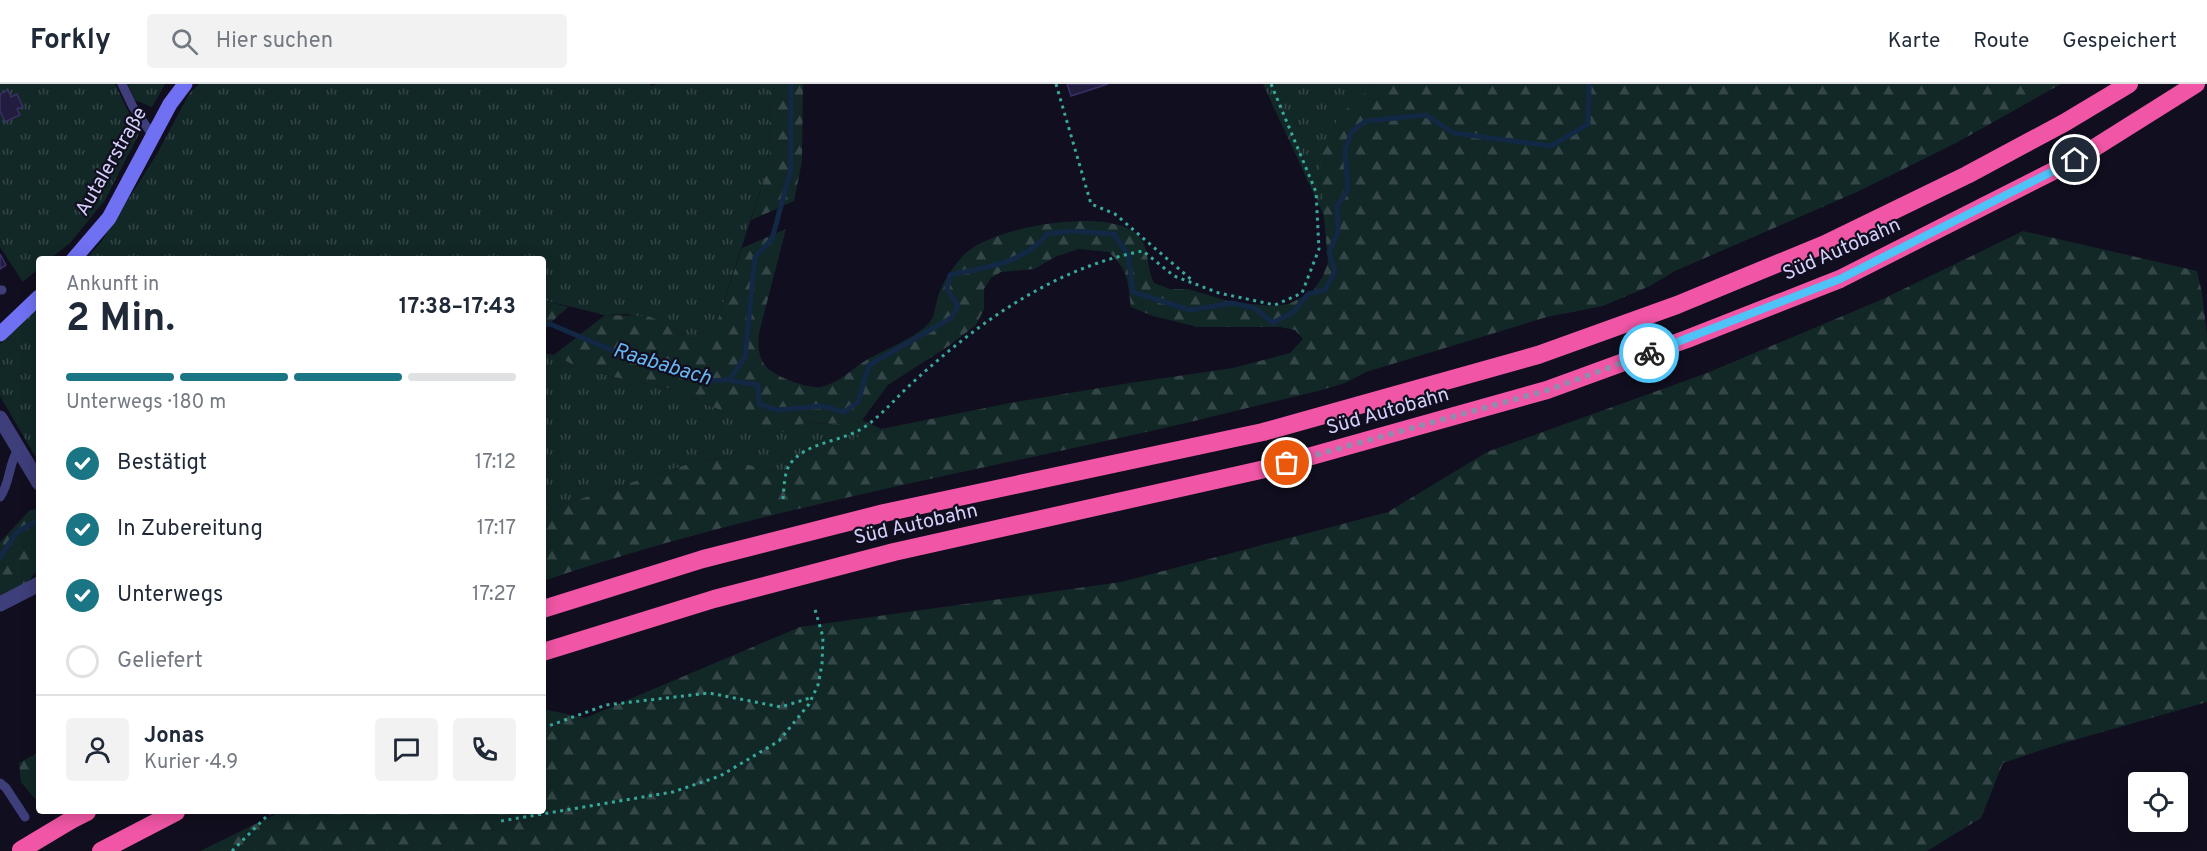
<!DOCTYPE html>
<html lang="de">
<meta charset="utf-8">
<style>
:root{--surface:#fff;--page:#f2f2f3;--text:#1f2937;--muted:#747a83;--line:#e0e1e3;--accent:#1a7684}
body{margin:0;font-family:Overpass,sans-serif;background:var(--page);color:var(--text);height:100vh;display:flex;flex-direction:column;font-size:22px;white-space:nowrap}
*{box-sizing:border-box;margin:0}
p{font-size:20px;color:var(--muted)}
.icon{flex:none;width:33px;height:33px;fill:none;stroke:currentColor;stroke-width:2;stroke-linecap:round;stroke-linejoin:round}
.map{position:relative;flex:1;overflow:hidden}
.details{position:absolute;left:36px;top:172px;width:510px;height:558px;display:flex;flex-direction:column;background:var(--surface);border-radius:6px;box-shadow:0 3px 15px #0003}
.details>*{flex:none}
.buttons{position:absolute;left:2128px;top:688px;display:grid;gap:12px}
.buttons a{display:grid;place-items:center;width:60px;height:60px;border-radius:6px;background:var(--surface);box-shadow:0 3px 15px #0003;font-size:30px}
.pin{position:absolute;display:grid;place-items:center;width:51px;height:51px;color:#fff;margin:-26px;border:3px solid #fff;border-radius:50%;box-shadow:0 2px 6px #0007}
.courier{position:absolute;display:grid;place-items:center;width:60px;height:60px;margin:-30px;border:4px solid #4fc3f7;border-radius:50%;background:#fff;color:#222;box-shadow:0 2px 8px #0007}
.headline em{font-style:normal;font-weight:700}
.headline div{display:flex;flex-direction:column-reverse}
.headline{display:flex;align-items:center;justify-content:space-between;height:102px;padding:0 30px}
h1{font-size:39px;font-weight:700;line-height:45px}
.bar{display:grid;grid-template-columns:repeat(4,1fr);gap:9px 6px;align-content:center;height:72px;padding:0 30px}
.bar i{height:8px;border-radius:4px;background:var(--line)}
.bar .on{background:var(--accent)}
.bar p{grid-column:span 4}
.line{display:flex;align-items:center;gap:15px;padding:0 30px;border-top:2px solid var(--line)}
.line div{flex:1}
.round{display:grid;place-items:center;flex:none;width:63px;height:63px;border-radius:6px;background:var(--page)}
ol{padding:0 30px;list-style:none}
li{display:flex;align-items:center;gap:18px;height:66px}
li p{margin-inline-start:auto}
li .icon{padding:6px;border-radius:50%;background:var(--accent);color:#fff;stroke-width:4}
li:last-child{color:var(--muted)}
li i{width:33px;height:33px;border:3px solid var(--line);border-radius:50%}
header{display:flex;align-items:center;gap:36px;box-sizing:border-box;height:84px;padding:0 30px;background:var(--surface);border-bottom:2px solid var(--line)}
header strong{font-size:28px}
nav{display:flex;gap:33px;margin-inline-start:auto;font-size:21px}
.search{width:420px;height:54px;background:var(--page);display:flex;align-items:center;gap:15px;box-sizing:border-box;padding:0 21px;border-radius:6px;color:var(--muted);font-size:22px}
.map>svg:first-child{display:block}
.grass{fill:url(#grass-tufts)}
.forest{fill:url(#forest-firs)}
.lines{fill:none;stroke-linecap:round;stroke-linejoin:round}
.stream{stroke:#122844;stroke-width:5}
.building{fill:#221c3e;stroke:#393068;stroke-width:1.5}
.path{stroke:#38a79c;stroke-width:3;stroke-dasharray:3 4.5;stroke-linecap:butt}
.lane{stroke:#3e3e7a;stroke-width:9}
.street{stroke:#3e3e7a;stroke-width:15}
.secondary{stroke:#7071f2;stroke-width:15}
.highway{stroke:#f056a5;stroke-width:18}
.highway-bridge{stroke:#f056a5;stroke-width:18}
.done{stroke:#908cae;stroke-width:6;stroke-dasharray:0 10.8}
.route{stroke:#4fc3f7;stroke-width:8}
.labels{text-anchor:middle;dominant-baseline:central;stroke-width:4.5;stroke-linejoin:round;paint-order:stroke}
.street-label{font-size:20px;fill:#d4d0fb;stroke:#110e1f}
.water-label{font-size:21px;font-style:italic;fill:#68b6f1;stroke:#110e1f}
</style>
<header>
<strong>Forkly</strong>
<div class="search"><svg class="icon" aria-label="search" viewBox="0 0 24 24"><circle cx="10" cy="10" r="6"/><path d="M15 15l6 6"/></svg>Hier suchen</div>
<nav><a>Karte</a><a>Route</a><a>Gespeichert</a></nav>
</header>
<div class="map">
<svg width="2207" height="767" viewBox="0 0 2207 767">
<defs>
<pattern id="grass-tufts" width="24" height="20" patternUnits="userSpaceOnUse" patternTransform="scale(1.5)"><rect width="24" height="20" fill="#122827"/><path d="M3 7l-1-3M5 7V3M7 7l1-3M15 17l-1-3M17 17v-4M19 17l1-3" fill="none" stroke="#344647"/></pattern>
<pattern id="forest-firs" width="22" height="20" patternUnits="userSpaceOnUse" patternTransform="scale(1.5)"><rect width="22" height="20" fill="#122827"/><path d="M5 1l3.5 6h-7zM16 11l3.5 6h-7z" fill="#344647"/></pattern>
</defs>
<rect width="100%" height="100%" fill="#110e1f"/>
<path class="grass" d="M0,0H115L139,50L105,116L70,159L50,175L39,176V184L23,198L0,163Z
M128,0H165L152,23L135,16Z
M199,0H650L651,2L658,0H769L770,77L716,241L704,255L687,254L671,242L628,230L605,231L543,216V176H85L101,158L157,70L189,10Z
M1263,0H1376L1320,89L1325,134Z
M39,222V373L35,372L0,312V260Z
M543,269L554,271L576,282L614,293L673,305L740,335L764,348H784L804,339L846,340L862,336L881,345L804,372L790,387L764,386L724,373L695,378L543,427Z"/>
<path class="forest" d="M769,0H803L802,77L794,117L751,136L770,77Z
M1376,0H2061L1956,59L1857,108L1675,187L1650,202L1603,222L1547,233L1366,288L1345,299L1318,307C1253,322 1189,339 1124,353C929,396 732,433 543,497V427L695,378L725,373L764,386L790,387L804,372L881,345L1010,319L1130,299L1233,284L1290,269L1303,255L1295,246L1280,243H1198L1153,232L1131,223C1127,196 1130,189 1109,168L1079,165L1057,172L1034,185L1001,188L991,194L984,205V225L976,241L950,261L888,301L862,336L846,340L804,339L784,348H764L740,335L673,305L614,293L576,282L554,271L605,231L648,232L671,242L687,254L704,255L716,241L742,164L786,145L759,249C758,261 758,270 764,280C771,292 808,305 821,303C839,299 853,284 868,275C887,265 907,257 924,244C937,235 934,220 940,207C945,195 953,183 962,173C987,143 1110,121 1139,152C1150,165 1146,184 1154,199L1170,205H1188L1231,218L1270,222L1289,220L1313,207L1323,192L1328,178L1320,89L1321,70L1328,50L1343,28Z
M2023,147L2197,187L2202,209L2207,251V618L2050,663L2003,679L1981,734L1927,767H200L280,728H543V625L585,634L800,543L1121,498L1388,428L1487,368L1707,289L1883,215Z
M543,216L568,223L543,246Z
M39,425V484L28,498L0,511V458L30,426Z
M39,668V715H35L21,698L19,679Z"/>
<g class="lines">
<path class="stream" d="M543,241L550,240L628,273L704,297L729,296L758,301L759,320L777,326L822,322L844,328L858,318L869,281L951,234L958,222L947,205L950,191C985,183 1024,180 1047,150L1070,147L1114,150L1128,171L1133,208L1190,226L1232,219L1255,224L1273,239L1293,228L1308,210L1325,206L1335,187L1329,168L1338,148L1337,122L1348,106L1345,66L1352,47L1366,37L1426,31L1454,49L1551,62L1588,40L1589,0
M729,296L745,273L755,173L772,155L791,85V0
M0,473L17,448L39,436"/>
</g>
<path class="building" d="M1067,0H1108L1071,12Z
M8,6L11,13L17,10L23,23L17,25L20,31L5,38L0,27V10Z
M0,170L6,181L0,185Z"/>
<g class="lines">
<path class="path" d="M1056,0L1091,120L1115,130L1193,197
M783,415C784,405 784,388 790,380C806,358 841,358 863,344C881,332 894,316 910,301C976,240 1053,184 1143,167L1174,192L1219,209L1275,221L1302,209L1319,165L1316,108L1271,0
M543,644L606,621L709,609L781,623L813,613
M501,737L673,708L720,692L779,657L809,620L818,601L822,580L823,553L814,522
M232,767L271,728"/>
<path class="lane" d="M122,0L133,23L153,52
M0,206H2
M0,413C11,398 8,379 19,364
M0,699L6,704L25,733"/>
<path class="street" d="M0,334L39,399
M0,520L39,500"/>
<path class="secondary" d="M73,176L109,134L170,20L185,0
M0,250L39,213"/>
<path class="highway" d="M543,525L703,475L884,429L1263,348L1538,271L1677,221L1825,160L1967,91L2064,39L2129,0
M543,568L714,515L894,468L1265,385L1547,306L1687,255L1840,195L2075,76L2196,0
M71,736L87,728
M101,767L176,728"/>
<path class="highway-bridge" d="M21,766L71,736"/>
</g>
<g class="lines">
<path class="done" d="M1287,379L1548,306L1649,269"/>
<path class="route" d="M1649,269L1840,195L2075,76"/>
</g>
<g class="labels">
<g class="street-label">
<text transform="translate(112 78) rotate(-60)">Autalerstraße</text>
<text transform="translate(1842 166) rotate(-24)">Süd Autobahn</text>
<text transform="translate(1388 328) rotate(-16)">Süd Autobahn</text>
<text transform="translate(916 441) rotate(-13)">Süd Autobahn</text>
</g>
<g class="water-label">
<text transform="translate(662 281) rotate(17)">Raababach</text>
</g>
</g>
</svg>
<div class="buttons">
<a><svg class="icon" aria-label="locate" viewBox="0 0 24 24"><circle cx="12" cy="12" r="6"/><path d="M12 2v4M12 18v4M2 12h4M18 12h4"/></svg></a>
</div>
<div class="pin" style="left:1287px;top:379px;background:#ea580c"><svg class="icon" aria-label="bag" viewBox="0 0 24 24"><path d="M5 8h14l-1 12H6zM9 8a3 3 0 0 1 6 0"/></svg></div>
<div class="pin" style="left:2075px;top:76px;background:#1f2937"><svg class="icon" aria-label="home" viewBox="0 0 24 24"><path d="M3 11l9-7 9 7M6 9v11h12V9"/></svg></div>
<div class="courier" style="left:1649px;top:269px"><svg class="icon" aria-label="bike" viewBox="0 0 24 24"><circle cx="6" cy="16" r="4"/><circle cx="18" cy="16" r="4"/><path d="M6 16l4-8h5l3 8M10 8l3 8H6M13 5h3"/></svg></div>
<section class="details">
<div class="headline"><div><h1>2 Min.</h1><p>Ankunft in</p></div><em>17:38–17:43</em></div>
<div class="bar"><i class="on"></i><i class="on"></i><i class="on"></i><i></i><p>Unterwegs · 180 m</p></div>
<ol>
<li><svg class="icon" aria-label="check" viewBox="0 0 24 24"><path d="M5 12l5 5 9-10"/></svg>Bestätigt<p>17:12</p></li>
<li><svg class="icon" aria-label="check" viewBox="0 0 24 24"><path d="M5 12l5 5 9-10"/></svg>In Zubereitung<p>17:17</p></li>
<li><svg class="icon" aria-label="check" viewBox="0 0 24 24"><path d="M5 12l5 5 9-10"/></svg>Unterwegs<p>17:27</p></li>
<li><i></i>Geliefert</li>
</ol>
<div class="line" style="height:108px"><a class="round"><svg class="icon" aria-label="person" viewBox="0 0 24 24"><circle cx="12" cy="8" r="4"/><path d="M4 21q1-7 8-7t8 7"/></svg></a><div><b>Jonas</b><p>Kurier · 4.9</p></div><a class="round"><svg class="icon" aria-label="chat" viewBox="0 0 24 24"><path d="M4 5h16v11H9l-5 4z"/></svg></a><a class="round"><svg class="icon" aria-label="phone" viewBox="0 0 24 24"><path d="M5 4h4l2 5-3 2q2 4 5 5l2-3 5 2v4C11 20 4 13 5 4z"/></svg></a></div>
</section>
</div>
